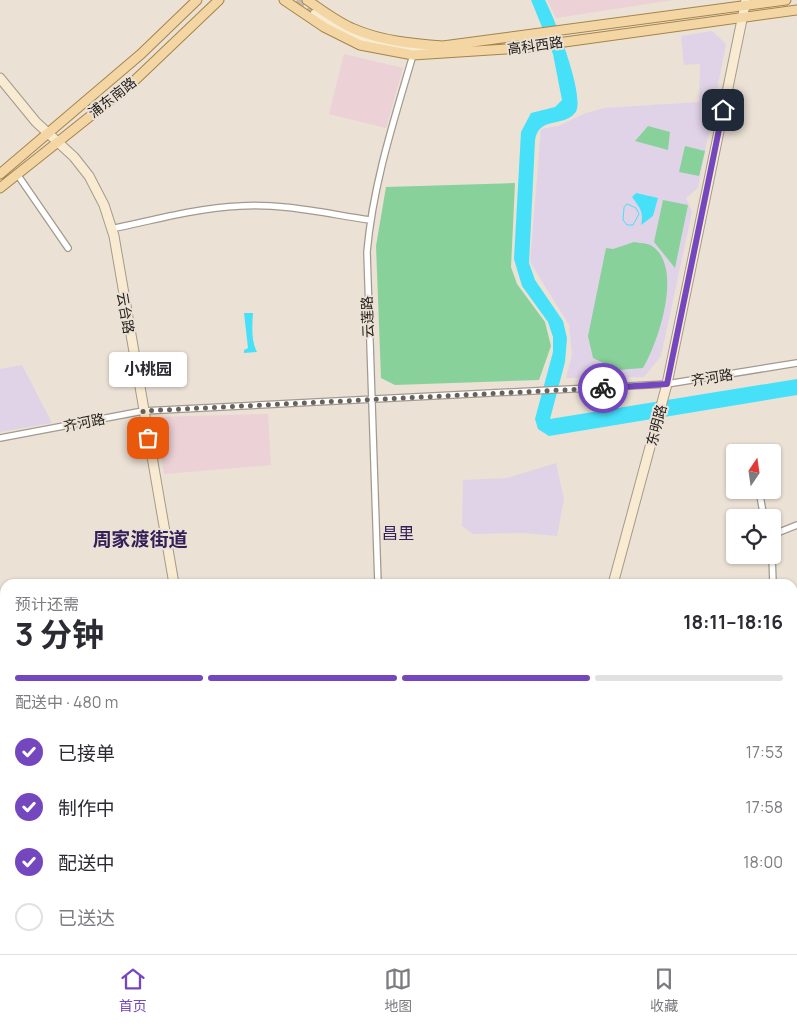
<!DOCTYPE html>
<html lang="zh">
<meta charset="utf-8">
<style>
:root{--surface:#fff;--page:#f7f7f7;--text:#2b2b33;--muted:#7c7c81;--line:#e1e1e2;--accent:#7547bf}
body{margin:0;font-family:Manrope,"Noto Sans SC",sans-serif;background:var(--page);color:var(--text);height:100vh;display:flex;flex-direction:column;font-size:19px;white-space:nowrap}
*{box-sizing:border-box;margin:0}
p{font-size:16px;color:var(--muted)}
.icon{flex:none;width:28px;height:28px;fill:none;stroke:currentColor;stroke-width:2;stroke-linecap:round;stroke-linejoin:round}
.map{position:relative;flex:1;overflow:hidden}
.drawer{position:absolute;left:0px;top:579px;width:798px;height:376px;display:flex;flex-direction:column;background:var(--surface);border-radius:15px 15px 0 0;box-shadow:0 1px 4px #0004}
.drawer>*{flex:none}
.needle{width:32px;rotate:13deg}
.controls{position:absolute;left:726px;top:444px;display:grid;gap:10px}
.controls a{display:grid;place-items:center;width:55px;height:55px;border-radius:5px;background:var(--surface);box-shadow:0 1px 4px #0004;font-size:25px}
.pin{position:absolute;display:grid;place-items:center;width:42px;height:42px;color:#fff;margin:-21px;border-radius:10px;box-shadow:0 2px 8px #0006}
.courier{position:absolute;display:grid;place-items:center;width:50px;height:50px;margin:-25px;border:4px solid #7547bf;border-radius:50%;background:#fff;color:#222;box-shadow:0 1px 6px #0007}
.bubble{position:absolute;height:35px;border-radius:5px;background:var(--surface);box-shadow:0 1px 4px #0004;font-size:16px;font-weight:700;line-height:35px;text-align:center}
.overview em{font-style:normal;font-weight:700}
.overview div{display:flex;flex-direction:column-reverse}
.overview{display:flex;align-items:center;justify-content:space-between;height:85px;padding:0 15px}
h1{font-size:32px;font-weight:700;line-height:38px}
.bar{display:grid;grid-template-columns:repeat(4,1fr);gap:8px 5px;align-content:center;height:60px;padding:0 15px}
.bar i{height:6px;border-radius:4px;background:var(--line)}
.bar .selected{background:var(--accent)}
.bar p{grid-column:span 4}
ol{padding:0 15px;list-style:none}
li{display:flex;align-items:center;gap:15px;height:55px}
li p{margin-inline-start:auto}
li .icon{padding:5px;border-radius:50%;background:var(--accent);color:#fff;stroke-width:4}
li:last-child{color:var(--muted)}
li i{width:28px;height:28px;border:2px solid var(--line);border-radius:50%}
.tabs{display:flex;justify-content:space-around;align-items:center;height:70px;border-top:1px solid var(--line);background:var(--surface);font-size:14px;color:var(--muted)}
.tabs a{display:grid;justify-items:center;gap:2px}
.tabs .selected{color:var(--accent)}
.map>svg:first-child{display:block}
.commercial{fill:#ecd1d6}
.education{fill:#e0d3e7}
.green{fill:#89d19a}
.water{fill:#46e0f9}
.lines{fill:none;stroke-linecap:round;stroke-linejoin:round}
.stream{stroke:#46e0f9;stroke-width:1}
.secondary-tunnel{stroke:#c2baaf;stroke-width:9;stroke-dasharray:9 4.5;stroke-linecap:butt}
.street-casing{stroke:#a39a8f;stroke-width:8}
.secondary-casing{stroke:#a39a8f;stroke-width:11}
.primary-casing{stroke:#a4844a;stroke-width:11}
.street{stroke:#fff;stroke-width:5.5}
.secondary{stroke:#f9ebd1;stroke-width:9}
.primary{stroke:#f3d6a3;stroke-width:9}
.done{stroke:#67625b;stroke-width:5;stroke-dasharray:0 9}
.route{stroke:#7547bf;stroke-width:6}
.labels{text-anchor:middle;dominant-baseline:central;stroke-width:4;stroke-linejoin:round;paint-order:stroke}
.street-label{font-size:14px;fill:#201d19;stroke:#ebe1d5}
.quarter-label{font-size:16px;fill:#341e58;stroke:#ebe1d5}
.district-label{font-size:19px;font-weight:bold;fill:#341e58;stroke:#ebe1d5}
</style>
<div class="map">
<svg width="797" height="954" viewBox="0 0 797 954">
<rect width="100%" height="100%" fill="#ebe1d5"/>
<path class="commercial" d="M547,0H673L556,18Z
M344,54L403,68L386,128L329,114Z
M268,414L271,465L164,474L157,417Z"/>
<path class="education" d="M712,31L726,44L698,188L686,198L692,212L661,356L644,377L566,378L572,355L569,325L530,262L541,129L558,126L586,113L605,108L699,102L700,64L684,65L681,36Z
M22,365L52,423L0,432V369Z
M556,463L564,499L557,536L524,533L473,534L462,526L463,480L507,478Z
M793,788H794L796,891H793Z
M0,885H5V950H7V954H0Z
M486,950H559V954H486Z"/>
<path class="green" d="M648,126L670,132L668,150L635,141Z
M685,146L705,151L699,176L679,172Z
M515,183L511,267L517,284L545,322L551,346L539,380L395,385L381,378L376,246L386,187Z
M663,200L688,205L675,268L654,242Z
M634,242C639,243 648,243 652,246C684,267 658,343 643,368L618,370L593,358L588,336L606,248L613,249Z"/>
<path class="water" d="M531,0H545C554,17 587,99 575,113C562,128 538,116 535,141L529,263L535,280L563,321L567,338L565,362L550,419L797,379V395L549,436L538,429L535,419L553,352V337L548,322L522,286L514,259L521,132L531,113L555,107L562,100L553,54Z
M636,193L658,198L653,216L641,225C644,212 640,208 632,197Z
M244,313H253C252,326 251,341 257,352L244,353V350L248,348Z"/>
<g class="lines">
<path class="stream" d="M627,204L636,208L639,214L633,225H627L623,220L624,208Z"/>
<path class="secondary-tunnel" d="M297,0L315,14"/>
<defs>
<path id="street" d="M17,174L68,248
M111,229C154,220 197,208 240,206C283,203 328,214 370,220
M0,438L143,411L667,384L797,363
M759,490L764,518
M772,535L797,525
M772,555L773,584
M378,584L367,252C373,184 394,120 413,55
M394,950L395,954"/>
<path id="secondary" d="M315,14C350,36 387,47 428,51
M0,78L36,122L74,157L89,176L104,205L114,236L174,584
M613,584L667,384L746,0
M0,690H5
M792,694L797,692
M187,950V954
M569,950V954"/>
<path id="primary" d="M284,0L324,27L360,45L413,55L521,48L797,10
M307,0C322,10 337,22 354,29C382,41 413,44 443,46L786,0
M0,174L141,54L197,0
M0,188L132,83L219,0"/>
</defs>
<use href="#street" class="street-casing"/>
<use href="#secondary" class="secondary-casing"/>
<use href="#primary" class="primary-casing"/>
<use href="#street" class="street"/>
<use href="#secondary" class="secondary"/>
<use href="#primary" class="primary"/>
</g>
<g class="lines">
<path class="done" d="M148,438L143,411L603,388"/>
<path class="route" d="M603,388L667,384L723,110"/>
</g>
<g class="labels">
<g class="street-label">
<text transform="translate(535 45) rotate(-8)">高科西路</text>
<text transform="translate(112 97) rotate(-38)">浦东南路</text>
<text transform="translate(126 313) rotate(80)">云台路</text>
<text transform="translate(367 317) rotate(-92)">云莲路</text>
<text transform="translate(712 377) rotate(-9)">齐河路</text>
<text transform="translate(84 422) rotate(-11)">齐河路</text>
<text transform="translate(656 425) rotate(-75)">东明路</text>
</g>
<g class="quarter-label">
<text x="398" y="533">昌里</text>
</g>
<g class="district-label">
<text x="140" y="539">周家渡街道</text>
</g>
</g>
</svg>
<div class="controls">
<a><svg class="needle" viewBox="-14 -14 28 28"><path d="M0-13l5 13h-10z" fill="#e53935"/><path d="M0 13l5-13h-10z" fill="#7c7c81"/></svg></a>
<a><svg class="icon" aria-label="locate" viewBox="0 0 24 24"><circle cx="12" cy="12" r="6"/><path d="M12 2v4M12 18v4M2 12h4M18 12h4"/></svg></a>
</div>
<div class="pin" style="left:148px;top:438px;background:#ea580c"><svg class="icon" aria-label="bag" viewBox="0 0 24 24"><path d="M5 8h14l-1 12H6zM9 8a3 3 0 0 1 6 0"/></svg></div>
<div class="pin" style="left:723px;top:110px;background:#1f2937"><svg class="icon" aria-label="home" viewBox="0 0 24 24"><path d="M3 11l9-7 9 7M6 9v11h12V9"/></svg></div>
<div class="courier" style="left:603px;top:388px"><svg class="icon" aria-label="bike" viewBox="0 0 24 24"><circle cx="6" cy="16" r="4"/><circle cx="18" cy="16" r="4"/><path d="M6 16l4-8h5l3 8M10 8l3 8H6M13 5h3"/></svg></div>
<div class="bubble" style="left:109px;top:352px;width:78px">小桃园</div>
<section class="drawer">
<div class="overview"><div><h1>3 分钟</h1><p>预计还需</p></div><em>18:11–18:16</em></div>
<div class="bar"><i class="selected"></i><i class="selected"></i><i class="selected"></i><i></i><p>配送中 · 480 m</p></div>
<ol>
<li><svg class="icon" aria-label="check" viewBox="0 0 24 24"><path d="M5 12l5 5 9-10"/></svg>已接单<p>17:53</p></li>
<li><svg class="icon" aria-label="check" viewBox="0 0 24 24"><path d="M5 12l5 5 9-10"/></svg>制作中<p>17:58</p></li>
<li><svg class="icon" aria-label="check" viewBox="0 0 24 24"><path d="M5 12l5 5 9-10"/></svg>配送中<p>18:00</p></li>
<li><i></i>已送达</li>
</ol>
</section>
</div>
<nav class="tabs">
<a class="selected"><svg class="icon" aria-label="home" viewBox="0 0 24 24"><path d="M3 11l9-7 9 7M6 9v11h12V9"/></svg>首页</a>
<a><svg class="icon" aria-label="map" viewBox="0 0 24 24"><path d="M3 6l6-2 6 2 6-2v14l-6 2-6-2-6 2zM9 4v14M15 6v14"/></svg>地图</a>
<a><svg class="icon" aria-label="saved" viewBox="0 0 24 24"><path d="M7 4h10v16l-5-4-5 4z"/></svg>收藏</a>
</nav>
